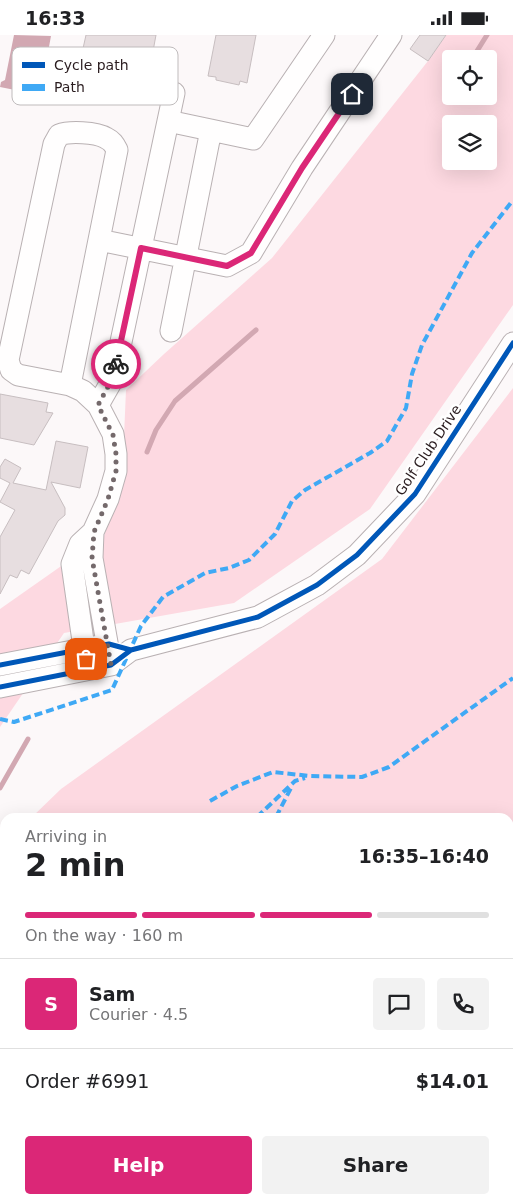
<!DOCTYPE html>
<meta charset="utf-8">
<style>
:root{--surface:#fff;--page:#f2f2f2;--text:#202124;--muted:#757577;--line:#e0e0e0;--accent:#db2777}
body{margin:0;font-family:"DejaVu Sans",sans-serif;background:var(--page);color:var(--text);height:100vh;display:flex;flex-direction:column;font-size:19px;white-space:nowrap}
*{box-sizing:border-box;margin:0}
p{font-size:16px;color:var(--muted)}
.icon{flex:none;width:28px;height:28px;fill:none;stroke:currentColor;stroke-width:2;stroke-linecap:round;stroke-linejoin:round}
.map{position:relative;flex:1;overflow:hidden}
.drawer{position:absolute;left:0px;top:778px;width:514px;height:391px;display:flex;flex-direction:column;background:var(--surface);border-radius:15px 15px 0 0;box-shadow:0 5px 20px #0002}
.drawer>*{flex:none}
.buttons{position:absolute;left:442px;top:15px;display:grid;gap:10px}
.buttons a{display:grid;place-items:center;width:55px;height:55px;border-radius:5px;background:var(--surface);box-shadow:0 5px 20px #0002;font-size:25px}
.pin{position:absolute;display:grid;place-items:center;width:42px;height:42px;color:#fff;margin:-21px;border-radius:10px;box-shadow:0 2px 8px #0006}
.courier{position:absolute;display:grid;place-items:center;width:50px;height:50px;margin:-25px;border:4px solid #db2777;border-radius:50%;background:#fff;color:#222;box-shadow:0 1px 6px #0007}
.head em{font-style:normal;font-weight:700}
.head div{display:flex;flex-direction:column-reverse}
.head{display:flex;align-items:center;justify-content:space-between;height:85px;padding:0 25px}
h1{font-size:32px;font-weight:700;line-height:38px}
.bar{display:grid;grid-template-columns:repeat(4,1fr);gap:8px 5px;align-content:center;height:60px;padding:0 25px}
.bar i{height:6px;border-radius:4px;background:var(--line)}
.bar .active{background:var(--accent)}
.bar p{grid-column:span 4}
.line{display:flex;align-items:center;gap:12px;padding:0 25px;border-top:1px solid var(--line)}
.line div{flex:1}
.round{display:grid;place-items:center;flex:none;width:52px;height:52px;border-radius:5px;background:var(--page)}
.primary-button{display:flex;gap:10px;margin-top:auto;padding:10px 25px}
.primary-button a{flex:1;height:58px;border-radius:5px;background:var(--accent);color:#fff;font-size:20px;font-weight:700;line-height:58px;text-align:center}
.primary-button a+a{background:var(--page);color:var(--text)}
.status{display:flex;justify-content:space-between;align-items:center;height:35px;padding:0 25px;background:var(--surface);direction:ltr}
.status svg{height:14px;fill:currentColor}
.map>svg:first-child{display:block}
.green{fill:#fdd9e1;fill-rule:evenodd}
.water{fill:#d2a8b2}
.lines{fill:none;stroke-linecap:round;stroke-linejoin:round}
.stream{stroke:#d2a8b2;stroke-width:5}
.building{fill:#e7dee0;stroke:#c7bec0}
.minor-casing{stroke:#b9b1b3;stroke-width:23}
.minor{stroke:#fffefe;stroke-width:21}
.quiet{stroke:#3fa9f5;stroke-width:4;stroke-dasharray:8 4;stroke-linecap:butt}
.cycleway-casing{stroke:#fff;stroke-width:8}
.cycleway{stroke:#0057b8;stroke-width:5}
.done{stroke:#74696b;stroke-width:5;stroke-dasharray:0 9}
.route{stroke:#db2777;stroke-width:6}
.labels{text-anchor:middle;dominant-baseline:central;stroke-width:5;stroke-linejoin:round;paint-order:stroke}
.street-label{font-size:14px;fill:#2a1c1f;stroke:#fff}
.key{fill:#fff;stroke:#bfbbbc;stroke-width:1}
.key-label{font-size:14px;fill:#2a1c1f}
</style>
<div class="status"><b>16:33</b><svg viewBox="0 0 49 12"><path d="M0 12V9h3v3zM5 12V6h3v6zM10 12V3h3v9zM15 12V0h3v12zM26 1h20v11H26zM47 4h2v5h-2z"/></svg></div>
<div class="map">
<svg width="513" height="1168" viewBox="0 0 513 1168">
<rect width="100%" height="100%" fill="#fcf8f9"/>
<path class="green" d="M446,0H513V270L370,474L234,568L64,598L0,692V574L104,501L122,448L126,355L164,319L272,223L428,26ZM451,24H489V61H451ZM451,89H489V126H451Z
M513,353V1168H0V816L5,810V1164H509V782H32L61,754L382,524Z"/>
<path class="water" d="M14,0L51,1L40,60L0,52L1,47L5,45Z"/>
<g class="lines">
<path class="stream" d="M472,24L487,0
M147,417L156,395L175,366L256,295
M0,753L28,704"/>
</g>
<path class="building" d="M86,0H156L151,27L125,21L123,26L115,25L114,28L89,23L90,20L82,18Z
M216,0H256L247,48L240,46L239,50L216,45V42L208,41Z
M420,0H446L428,26L410,14Z
M0,359L48,368L46,377L53,378L34,410L0,403Z
M56,406L88,412L80,453L51,447L65,473V480L58,486L29,539L21,535L17,543L10,540L0,559V502L15,475L0,467L10,448L0,443V432L5,424L21,433L13,448L46,455Z"/>
<g class="lines">
<defs>
<path id="minor" d="M168,86L253,104L324,0
M99,205L227,231L251,218L302,133L391,0
M171,296L211,95
M70,350L117,115C114,109 112,106 106,103C96,97 69,96 59,100L54,109L8,325L11,335L18,340L70,350L83,356L98,370L113,399L116,419V436L108,464L93,497L92,523L111,630
M98,370L110,349L118,321L174,58
M0,630L99,611
M87,634L72,529L80,509L93,497
M0,652L111,630L131,615L258,582L317,550L357,520L415,459L513,308
M509,910L513,908
M225,1168L230,1164"/>
</defs>
<use href="#minor" class="minor-casing"/>
<use href="#minor" class="minor"/>
<path class="quiet" d="M0,684L14,687L112,655L141,591L163,562L205,538L229,533L249,525L275,499L292,466L305,455L370,418L387,406L406,373L412,339L422,310L472,218L513,165
M210,766L237,751L273,737L310,741L362,742L389,732L513,643
M257,782L295,746L305,743
M276,782L292,751
M0,1128L5,1123
M102,1168L105,1164"/>
<defs>
<path id="cycleway" d="M0,630L109,609L131,615
M0,652L111,630L131,615L258,582L317,550L357,520L415,459L513,308"/>
</defs>
<use href="#cycleway" class="cycleway-casing"/>
<use href="#cycleway" class="cycleway"/>
</g>
<g class="lines">
<path class="done" d="M86,624L87,634L111,630L92,523L94,497L108,464L116,436V419L113,400L98,370L110,348L116,329"/>
<path class="route" d="M116,329L141,213L227,231L251,218L302,133L352,59"/>
</g>
<g class="labels">
<g class="street-label">
<text transform="translate(428 415) rotate(-56)">Golf Club Drive</text>
</g>
</g>
<rect x="12" y="12" width="166" height="58" rx="8" class="key"/>
<rect x="22" y="27" width="23" height="6" fill="#0057b8"/>
<rect x="22" y="49" width="23" height="7" fill="#3fa9f5"/>
<g class="key-label">
<text x="54" y="35">Cycle path</text>
<text x="54" y="57">Path</text>
</g>
</svg>
<div class="buttons">
<a><svg class="icon" aria-label="locate" viewBox="0 0 24 24"><circle cx="12" cy="12" r="6"/><path d="M12 2v4M12 18v4M2 12h4M18 12h4"/></svg></a>
<a><svg class="icon" aria-label="layers" viewBox="0 0 24 24"><path d="M12 4l9 5-9 5-9-5zM3 14l9 5 9-5"/></svg></a>
</div>
<div class="pin" style="left:86px;top:624px;background:#ea580c"><svg class="icon" aria-label="bag" viewBox="0 0 24 24"><path d="M5 8h14l-1 12H6zM9 8a3 3 0 0 1 6 0"/></svg></div>
<div class="pin" style="left:352px;top:59px;background:#1f2937"><svg class="icon" aria-label="home" viewBox="0 0 24 24"><path d="M3 11l9-7 9 7M6 9v11h12V9"/></svg></div>
<div class="courier" style="left:116px;top:329px"><svg class="icon" aria-label="bike" viewBox="0 0 24 24"><circle cx="6" cy="16" r="4"/><circle cx="18" cy="16" r="4"/><path d="M6 16l4-8h5l3 8M10 8l3 8H6M13 5h3"/></svg></div>
<section class="drawer">
<div class="head"><div><h1>2 min</h1><p>Arriving in</p></div><em>16:35–16:40</em></div>
<div class="bar"><i class="active"></i><i class="active"></i><i class="active"></i><i></i><p>On the way · 160 m</p></div>
<div class="line" style="height:90px"><b class="round" style="background:var(--accent);color:#fff">S</b><div><b>Sam</b><p>Courier · 4.5</p></div><a class="round"><svg class="icon" aria-label="chat" viewBox="0 0 24 24"><path d="M4 5h16v11H9l-5 4z"/></svg></a><a class="round"><svg class="icon" aria-label="phone" viewBox="0 0 24 24"><path d="M5 4h4l2 5-3 2q2 4 5 5l2-3 5 2v4C11 20 4 13 5 4z"/></svg></a></div>
<div class="line" style="height:65px"><div>Order #6991</div><b>$14.01</b></div>
<div class="primary-button"><a>Help</a><a>Share</a></div>
</section>
</div>
